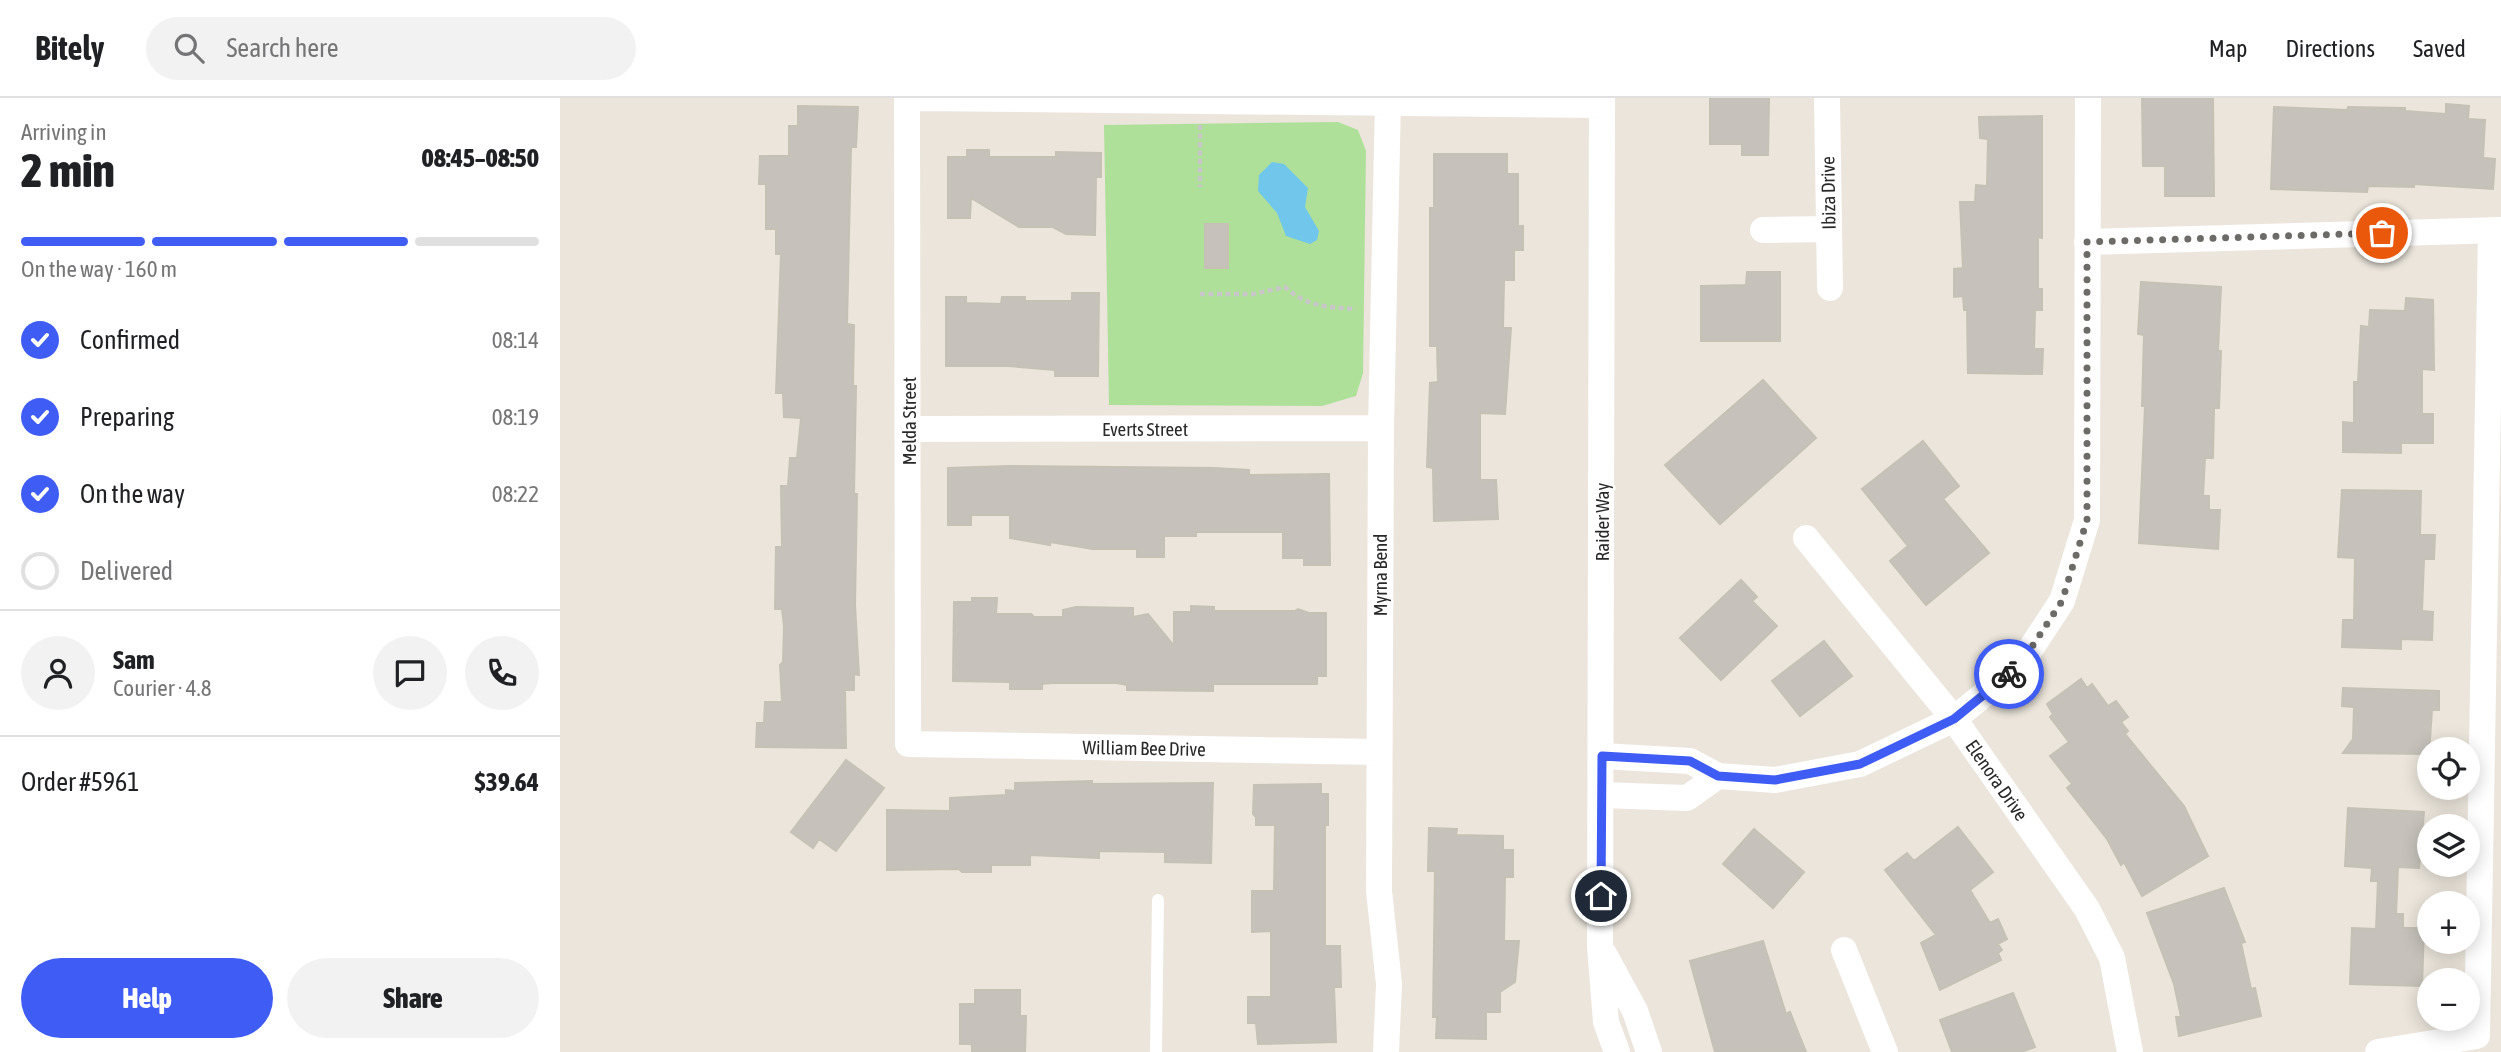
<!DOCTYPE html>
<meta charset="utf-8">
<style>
:root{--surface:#fff;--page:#f2f2f2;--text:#202124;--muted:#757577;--line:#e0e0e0;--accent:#3f5cf4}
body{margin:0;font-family:"Asap Condensed",sans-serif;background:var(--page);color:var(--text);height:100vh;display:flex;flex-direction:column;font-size:26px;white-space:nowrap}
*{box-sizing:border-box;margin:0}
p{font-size:23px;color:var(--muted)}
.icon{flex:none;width:38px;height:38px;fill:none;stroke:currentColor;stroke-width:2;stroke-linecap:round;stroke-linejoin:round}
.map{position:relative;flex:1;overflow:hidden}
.details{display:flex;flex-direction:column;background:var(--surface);width:560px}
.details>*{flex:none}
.tools{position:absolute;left:1857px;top:639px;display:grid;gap:14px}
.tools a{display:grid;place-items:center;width:63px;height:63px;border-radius:50%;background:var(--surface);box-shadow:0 4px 18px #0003;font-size:35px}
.pin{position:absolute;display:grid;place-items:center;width:60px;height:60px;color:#fff;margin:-30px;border:4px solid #fff;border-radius:50%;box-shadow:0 2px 7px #0007}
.courier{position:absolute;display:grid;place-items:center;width:70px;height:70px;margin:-35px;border:5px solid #3f5cf4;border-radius:50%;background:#fff;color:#222;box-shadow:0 2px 9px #0007}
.headline em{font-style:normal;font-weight:800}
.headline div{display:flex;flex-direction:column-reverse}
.headline{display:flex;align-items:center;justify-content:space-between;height:119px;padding:0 21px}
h1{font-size:46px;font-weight:800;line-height:52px}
.bar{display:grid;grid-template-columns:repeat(4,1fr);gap:10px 7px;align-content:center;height:84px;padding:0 21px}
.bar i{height:9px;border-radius:5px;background:var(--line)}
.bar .active{background:var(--accent)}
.bar p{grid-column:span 4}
.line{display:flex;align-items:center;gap:18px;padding:0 21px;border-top:2px solid var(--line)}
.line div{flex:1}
.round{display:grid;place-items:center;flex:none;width:74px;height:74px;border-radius:37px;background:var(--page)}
ol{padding:0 21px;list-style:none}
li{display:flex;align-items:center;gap:21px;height:77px}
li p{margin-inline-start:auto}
li .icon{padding:7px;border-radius:50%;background:var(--accent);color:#fff;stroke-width:4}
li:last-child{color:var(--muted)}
li i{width:38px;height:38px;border:4px solid var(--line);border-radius:50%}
.primary-button{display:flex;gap:14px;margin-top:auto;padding:14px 21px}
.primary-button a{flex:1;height:80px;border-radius:42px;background:var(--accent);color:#fff;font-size:28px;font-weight:800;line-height:80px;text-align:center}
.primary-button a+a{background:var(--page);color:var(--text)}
header{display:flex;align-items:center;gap:42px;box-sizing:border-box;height:98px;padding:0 35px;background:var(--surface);border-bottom:2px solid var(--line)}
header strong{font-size:33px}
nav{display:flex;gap:38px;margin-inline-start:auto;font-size:24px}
.search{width:490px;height:63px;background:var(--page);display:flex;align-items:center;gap:18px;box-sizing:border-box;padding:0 24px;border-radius:38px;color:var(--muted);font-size:26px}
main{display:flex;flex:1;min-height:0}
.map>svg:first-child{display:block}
.green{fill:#afe099}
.water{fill:#71c7eb}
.building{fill:#c6c2bb;stroke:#c6c1b5;stroke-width:2}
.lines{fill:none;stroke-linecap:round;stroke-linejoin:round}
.path{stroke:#c7c7c7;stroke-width:4.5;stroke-dasharray:5 3.5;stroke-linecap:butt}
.lane{stroke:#fff;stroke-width:12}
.street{stroke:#fff;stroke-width:26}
.done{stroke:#6d6b67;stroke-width:7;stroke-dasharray:0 12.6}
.route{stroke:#3f5cf4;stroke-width:9}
.labels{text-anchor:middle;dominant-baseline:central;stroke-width:5;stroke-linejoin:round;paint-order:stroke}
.street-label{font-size:19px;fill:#292929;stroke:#fff}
</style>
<header>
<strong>Bitely</strong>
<div class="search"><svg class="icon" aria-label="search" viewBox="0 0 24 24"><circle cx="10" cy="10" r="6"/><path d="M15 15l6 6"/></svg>Search here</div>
<nav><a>Map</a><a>Directions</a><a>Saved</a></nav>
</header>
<main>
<section class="details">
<div class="headline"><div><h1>2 min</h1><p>Arriving in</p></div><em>08:45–08:50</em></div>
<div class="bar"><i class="active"></i><i class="active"></i><i class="active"></i><i></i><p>On the way · 160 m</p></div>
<ol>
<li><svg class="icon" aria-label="check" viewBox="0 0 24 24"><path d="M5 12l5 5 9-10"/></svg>Confirmed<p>08:14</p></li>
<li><svg class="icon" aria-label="check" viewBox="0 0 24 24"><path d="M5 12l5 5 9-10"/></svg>Preparing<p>08:19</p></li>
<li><svg class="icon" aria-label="check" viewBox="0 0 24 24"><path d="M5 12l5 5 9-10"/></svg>On the way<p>08:22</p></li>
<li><i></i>Delivered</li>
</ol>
<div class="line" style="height:126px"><a class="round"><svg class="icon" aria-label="person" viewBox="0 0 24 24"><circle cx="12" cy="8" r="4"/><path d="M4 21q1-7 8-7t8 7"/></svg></a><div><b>Sam</b><p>Courier · 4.8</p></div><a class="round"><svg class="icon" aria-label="chat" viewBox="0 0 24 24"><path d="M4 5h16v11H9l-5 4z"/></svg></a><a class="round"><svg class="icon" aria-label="phone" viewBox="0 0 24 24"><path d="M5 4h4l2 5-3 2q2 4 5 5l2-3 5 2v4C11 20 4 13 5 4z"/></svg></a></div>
<div class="line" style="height:91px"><div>Order #5961</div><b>$39.64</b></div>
<div class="primary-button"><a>Help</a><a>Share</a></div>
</section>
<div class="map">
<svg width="1941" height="954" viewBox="0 0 1941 954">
<rect width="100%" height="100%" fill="#ebe5db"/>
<path class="green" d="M778,24L798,32L806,53L803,275L796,298L762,308L549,307L544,27Z"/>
<path class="water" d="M712,64L724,66L748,90L745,109L759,133L757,142L750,146L726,138L717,115L698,93L699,77Z"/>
<path class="building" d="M1150,0H1209L1208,57H1182V46H1150Z
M1582,0H1653L1654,98H1605V68H1583Z
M1886,6L1909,8L1908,21L1925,22L1923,60L1935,61L1933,91L1854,86V89L1808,88L1807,94L1711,91L1714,9L1788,12V9L1845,10V13L1886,16Z
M238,8L298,9L296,49H291L287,226L294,227L293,288H296L294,396H297L295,507L299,577L294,576V592H285L286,650L196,649L197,625H204L205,604H222L220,567L223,564L224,528L222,511H215L216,449H222L221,388H228L230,360H237L241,320L224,319L223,295H216L221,156H216V131H206V86H199L200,58H229V28H238Z
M1482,18V140L1478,139V191H1482V212H1475L1474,251H1483L1482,276L1408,275L1407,212H1404L1403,198L1394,199V171L1403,170L1400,104H1415L1416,87L1427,88L1428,41L1420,40L1419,19Z
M407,52H429V59H496V54L541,55V79H536L535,137L506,136L493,129H459L411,100L410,120H388V59H407Z
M874,56H947V76H958V128H963V152H954V182H944L943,230H951L945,316L920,315V382H936L938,421L874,423L873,370L867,369L870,285L878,284L877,248H870V110H874Z
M645,126H668V170H645Z
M1187,174H1220V243H1141V188L1186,187Z
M1581,184L1661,189L1658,253H1661L1659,310H1654L1653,360H1645L1643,398H1649V412H1660L1658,451L1579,445L1585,308H1582L1584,237L1578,236Z
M512,195H539L538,278H495V272L448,268H386V199H406V205L441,206L442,199H465V203H512Z
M1846,200L1873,202L1874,272L1862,271V316H1873V345H1841V355L1783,354V324L1794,325V284H1798L1801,228L1809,229L1810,212L1845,213Z
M1203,282L1256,340L1160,426L1105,367Z
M1363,343L1399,388L1383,401L1429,455L1366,507L1330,463L1348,448L1302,391Z
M450,368L654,370L689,372V377L769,376L770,467H744V460H723V434H636V438H604V459H577V451H533L490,444V447L450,440V417H411V427H388V370Z
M1782,392L1861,393L1860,437H1875L1874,461H1864L1862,513L1873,514L1872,542L1841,541V551L1782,549L1783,522H1794L1795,460L1778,459Z
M1181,482L1197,499L1192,503L1217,528L1161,582L1120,540Z
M412,500H437L436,516H471L474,519H503V512L516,509L573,510V519L588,516L614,548V514H631V508L654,509V513H735L738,511L749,515H766V578H757V586H653V593L567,592V587L557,585H491L482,586V591H450V584L393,583L394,504H412Z
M1264,543L1292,578L1240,618L1212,583Z
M1521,581L1527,590L1532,586L1548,608L1556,603L1568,619L1561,624L1568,633L1565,636L1624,708L1648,758L1582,798L1564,764L1561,767L1547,741L1507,690L1512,686L1490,658L1509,644L1490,619L1493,616L1487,606Z
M1783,590L1879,593V612H1872L1869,656L1783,655L1793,641L1794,609L1782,608Z
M286,662L324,690L276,753L259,741L253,750L231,734Z
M532,683V686L653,685L651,765L605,764V754L539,753V760L470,757V767H431V774H402L399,771L327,772V712L390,713V700L446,697V692L455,693V685Z
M761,686V696H768V727H765V848H780L781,889H774L776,944L698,946L696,925H688V899H711V833L692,834V793H714L715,727H696V719L693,716L694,687Z
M1788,710L1864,714L1859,770L1838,769L1836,816H1843V830H1864L1862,888L1790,886L1792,830L1816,831L1818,783H1811L1812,770L1785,768Z
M1398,729L1433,774L1410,792L1430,825L1438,821L1447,841L1438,846L1442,852L1438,855L1441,862L1380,892L1361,845L1376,837L1325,772L1347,755L1354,763Z
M869,730L897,731L896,737L943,738V752H953V779H945L944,843H959L955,884L940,894V914H926V941L876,940L877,919H873L875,773H868Z
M1194,731L1244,774L1213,810L1163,766Z
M1664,790L1685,844L1681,845L1691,891L1695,890L1701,918L1619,938L1616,919H1621L1614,886L1587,815Z
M1203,843L1226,916L1230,914L1246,954H1155L1130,863Z
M415,892H460V918H466L465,954H412V946H400V906H415Z
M1453,895L1475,949L1461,954H1392L1380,922Z"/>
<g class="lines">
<path class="path" d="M640,27V89
M640,196H693L725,189C747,209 767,209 796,211"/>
<path class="lane" d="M596,954L598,802"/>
<path class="street" d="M347,0L348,646L819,654
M357,0L1042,7
M1042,0L1040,849L1046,924L1057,954
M1267,0L1270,190
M1203,132L1269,131
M1527,144L1941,132
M349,331L821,330
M1246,440L1394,621L1527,811L1552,860L1570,954
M1042,658L1130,663L1158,678L1215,682L1300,666L1394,621L1460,567L1502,503L1527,422L1528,0
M1042,697L1127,700L1158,678
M1284,852L1325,954
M1044,856L1075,913L1089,954
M826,954L829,886L819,793L821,330L828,0
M1818,954L1917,938L1931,132"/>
</g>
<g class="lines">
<path class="done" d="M1449,576L1460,567L1502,503L1527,422V144L1822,135"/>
<path class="route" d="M1041,798L1042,658L1130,663L1158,678L1215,682L1300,666L1394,621L1449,576"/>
</g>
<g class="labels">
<g class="street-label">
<text transform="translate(1268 95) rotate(-91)">Ibiza Drive</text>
<text transform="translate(349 323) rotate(-90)">Melda Street</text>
<text x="585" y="331">Everts Street</text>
<text transform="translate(1042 424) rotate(-90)">Raider Way</text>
<text transform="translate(820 477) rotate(-90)">Myrna Bend</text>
<text transform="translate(584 650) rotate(1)">William Bee Drive</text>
<text transform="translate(1437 682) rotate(55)">Elenora Drive</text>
</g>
</g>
</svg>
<div class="tools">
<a><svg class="icon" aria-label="locate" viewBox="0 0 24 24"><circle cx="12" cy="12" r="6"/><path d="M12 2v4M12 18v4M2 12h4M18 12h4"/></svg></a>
<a><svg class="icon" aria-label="layers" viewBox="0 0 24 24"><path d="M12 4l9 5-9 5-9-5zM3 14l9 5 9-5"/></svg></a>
<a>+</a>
<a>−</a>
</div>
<div class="pin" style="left:1822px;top:135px;background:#ea580c"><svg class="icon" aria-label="bag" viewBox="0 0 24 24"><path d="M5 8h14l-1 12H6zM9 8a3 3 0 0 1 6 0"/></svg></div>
<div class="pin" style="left:1041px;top:798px;background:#1f2937"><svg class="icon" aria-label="home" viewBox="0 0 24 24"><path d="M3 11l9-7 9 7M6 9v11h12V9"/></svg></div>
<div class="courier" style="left:1449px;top:576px"><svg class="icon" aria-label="bike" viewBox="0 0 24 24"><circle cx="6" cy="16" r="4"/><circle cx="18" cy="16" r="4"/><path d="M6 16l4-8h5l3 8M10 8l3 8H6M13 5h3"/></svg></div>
</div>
</main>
